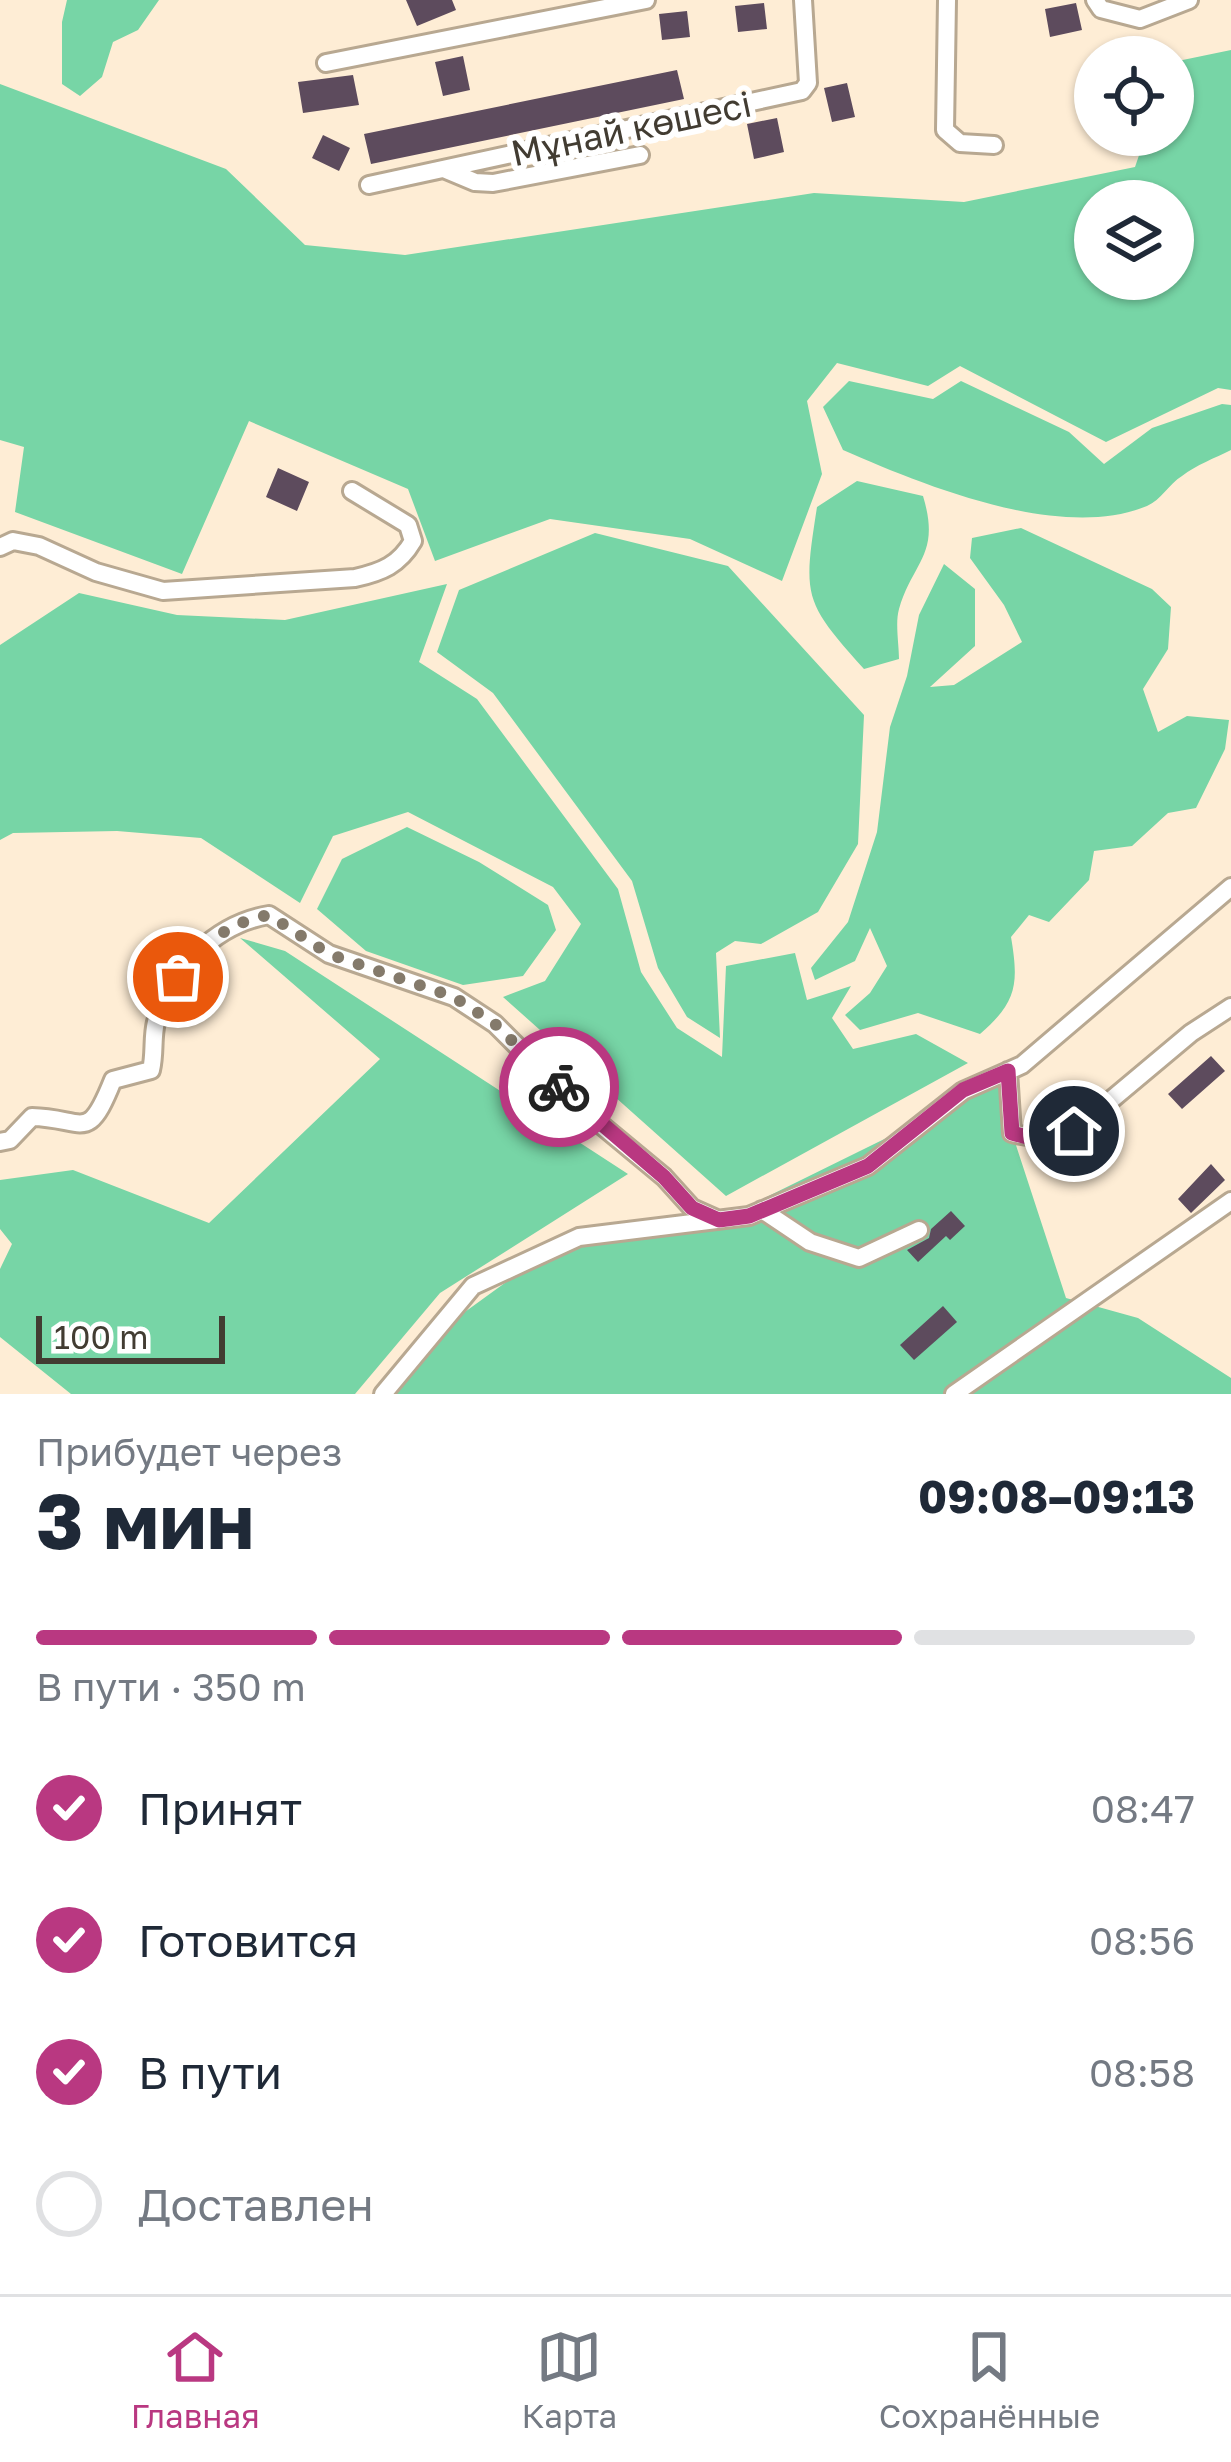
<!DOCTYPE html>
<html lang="ru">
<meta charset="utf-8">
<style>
:root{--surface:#fff;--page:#f6f6f7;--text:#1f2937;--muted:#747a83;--line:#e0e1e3;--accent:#b93881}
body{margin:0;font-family:"Golos Text",sans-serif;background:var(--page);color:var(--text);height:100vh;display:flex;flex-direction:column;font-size:45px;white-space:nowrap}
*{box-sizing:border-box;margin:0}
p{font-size:39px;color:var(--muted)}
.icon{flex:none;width:66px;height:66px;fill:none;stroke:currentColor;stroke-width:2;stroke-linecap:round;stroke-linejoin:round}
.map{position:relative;height:1394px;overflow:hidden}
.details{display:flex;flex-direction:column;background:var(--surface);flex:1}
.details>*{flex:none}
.tools{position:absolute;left:1074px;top:36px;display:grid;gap:24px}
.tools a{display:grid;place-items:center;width:120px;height:120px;border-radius:50%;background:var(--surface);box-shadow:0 3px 9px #0004;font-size:60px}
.scale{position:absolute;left:36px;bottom:30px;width:189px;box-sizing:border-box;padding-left:12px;border:6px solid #423c32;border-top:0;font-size:33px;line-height:42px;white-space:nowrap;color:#423c32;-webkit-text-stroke:9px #fff;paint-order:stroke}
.pin{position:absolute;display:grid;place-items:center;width:102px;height:102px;color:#fff;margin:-51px;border:6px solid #fff;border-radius:50%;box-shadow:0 3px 12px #0007}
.courier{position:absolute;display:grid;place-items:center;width:120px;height:120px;margin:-60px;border:9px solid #b93881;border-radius:50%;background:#fff;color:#222;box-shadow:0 3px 15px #0007}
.summary em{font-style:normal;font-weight:700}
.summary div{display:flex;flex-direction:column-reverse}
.summary{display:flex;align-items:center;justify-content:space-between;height:204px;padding:0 36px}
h1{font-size:78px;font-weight:700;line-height:90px}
.bar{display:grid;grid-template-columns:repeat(4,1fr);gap:18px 12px;align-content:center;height:144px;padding:0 36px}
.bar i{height:15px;border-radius:9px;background:var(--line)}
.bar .on{background:var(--accent)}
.bar p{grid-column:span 4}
ol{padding:0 36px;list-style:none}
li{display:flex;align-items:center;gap:36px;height:132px}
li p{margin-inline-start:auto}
li .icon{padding:12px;border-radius:50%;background:var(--accent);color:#fff;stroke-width:4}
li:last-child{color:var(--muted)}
li i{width:66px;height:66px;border:6px solid var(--line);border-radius:50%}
.tabs{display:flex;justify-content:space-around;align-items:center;height:168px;border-top:3px solid var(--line);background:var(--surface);font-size:33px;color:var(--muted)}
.tabs a{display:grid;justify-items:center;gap:6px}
.tabs .on{color:var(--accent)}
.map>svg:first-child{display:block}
.forest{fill:#77d5a6;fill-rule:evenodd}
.building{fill:#5d4b5d}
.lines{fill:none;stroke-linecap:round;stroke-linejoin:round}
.minor-casing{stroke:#b8a891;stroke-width:22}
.minor{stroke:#fff;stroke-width:16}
.done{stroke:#847a6b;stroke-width:12;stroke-dasharray:0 21.6}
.route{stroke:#b93881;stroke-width:15}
.labels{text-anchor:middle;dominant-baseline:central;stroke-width:12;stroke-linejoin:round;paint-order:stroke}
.street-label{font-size:36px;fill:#423c32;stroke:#fff}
</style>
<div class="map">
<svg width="1231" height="1394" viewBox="0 0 1231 1394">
<rect width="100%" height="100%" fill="#feedd5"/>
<path class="forest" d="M67,0H159L138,30L113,42L102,77L80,96L62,84V22Z
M1231,50V390L1218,388L1106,442L960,366L928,386L837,363L807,401L822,474L782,581L690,539L550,519L435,561L408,489L249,421L182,574L15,512L24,447L0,440V84L226,169L305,245L405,255L814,193L964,202L1135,167L1146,135H1173V62ZM1095,201H1173V279H1095Z
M849,381L933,399L961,381L1069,432L1104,464L1152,428L1222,404L1231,405V450C1215,458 1196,465 1182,476C1169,484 1161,500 1147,506C1061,542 923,485 843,450L823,407Z
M857,481L923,496C941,555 913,561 899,609C895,623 899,644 899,659L864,669C803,601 803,597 817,507Z
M1021,528L1152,589L1171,607L1168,649L1143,689L1158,732L1187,716L1229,720L1225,749L1196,808L1168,813L1132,846L1094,851L1089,880L1049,922L1029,915L1011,937C1019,984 1017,1002 980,1034L918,1013L860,1030L845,1015L870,993L887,966L870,928L855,961L815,980L811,968L848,922L877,832L890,727L907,676L919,615L944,564L975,589V646L930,687L954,685L1022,642L1004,605L970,558L972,538Z
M595,533L728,566L864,715L858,844L818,912L761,944L735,941L716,953L720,1038L687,1017L658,968L632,881L493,693L437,652L459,590Z
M447,584L419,662L477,699L618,889L641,972L677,1028L722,1057L726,966L795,953L807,1000L851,986L832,1018L853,1049L916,1034L968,1063L726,1196L503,997L545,981L581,924L553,887L408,812L333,836L300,903L201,838L117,831L13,833L0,840V645L79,593L177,615L285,620Z
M407,827L479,862L548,905L556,930L523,976L463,985L366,951L317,909L342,859Z
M240,938L285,951L628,1174L440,1293L355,1394H71L0,1337V1269L12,1244L0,1229V1180L73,1170L209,1223L380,1059Z
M1000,1074L1012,1133L1066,1298L1138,1318L1231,1378V1394H388L440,1330L546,1253L720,1220L931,1116Z"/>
<path class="building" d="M406,0H452L456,10L417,26Z
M764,3L767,29L738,32L735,6Z
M1076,3L1082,30L1050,37L1045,9Z
M687,11L690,37L662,40L659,14Z
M463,56L470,90L443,96L435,62Z
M677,70L684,99L371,164L364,134Z
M353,75L359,105L303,113L298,82Z
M847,83L855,117L832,122L824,88Z
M777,118L784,152L754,159L747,124Z
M323,135L350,148L339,171L312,158Z
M278,468L309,482L297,511L266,497Z
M1211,1056L1225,1071L1182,1109L1168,1094Z
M1211,1164L1225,1180L1191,1213L1178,1199Z
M951,1211L965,1226L950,1240L946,1236L918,1262L907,1250L929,1238L931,1229Z
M943,1306L957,1322L914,1360L900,1345Z"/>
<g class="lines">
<defs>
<path id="minor" d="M947,0L945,130L960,143L994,145
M1095,0L1101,9L1140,19L1189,0
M326,63L646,0
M444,169L475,182L493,183L640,155
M369,185L802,91L808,83L803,0
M0,547L13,541L39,546L96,572L163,591L355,578C382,572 399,565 413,541L408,525L352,491
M1008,1071L1012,1133C1035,1139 1051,1138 1074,1131L1191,1033L1231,1007
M0,1142L10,1140L32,1117C85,1118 87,1145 113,1080L151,1070C155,1054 152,1038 156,1022C171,969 215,924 269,915L329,954L454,997L495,1024L571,1100L664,1177L692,1208L719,1220
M762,1210L810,1242L859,1258L919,1230
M383,1394L473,1286L579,1237L749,1216L868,1166L963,1091L1022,1065L1231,887
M954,1394L1231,1201"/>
</defs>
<use href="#minor" class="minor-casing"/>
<use href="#minor" class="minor"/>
</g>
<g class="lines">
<path class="done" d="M178,977C202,944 229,922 269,915L329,954L454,997L495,1024L559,1087"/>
<path class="route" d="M559,1087L664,1177L692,1208L719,1220L749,1216L868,1166L963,1090L1008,1071L1012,1133L1034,1139L1074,1131"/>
</g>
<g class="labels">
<g class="street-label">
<text transform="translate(631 128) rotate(-12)">Мұнай көшесі</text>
</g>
</g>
</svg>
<div class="tools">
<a><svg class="icon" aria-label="locate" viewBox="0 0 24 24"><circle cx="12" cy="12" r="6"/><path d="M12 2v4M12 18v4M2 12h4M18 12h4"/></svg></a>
<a><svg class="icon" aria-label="layers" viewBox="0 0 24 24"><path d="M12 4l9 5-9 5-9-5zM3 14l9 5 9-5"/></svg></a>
</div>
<div class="scale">100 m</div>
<div class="pin" style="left:178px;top:977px;background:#ea580c"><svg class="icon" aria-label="bag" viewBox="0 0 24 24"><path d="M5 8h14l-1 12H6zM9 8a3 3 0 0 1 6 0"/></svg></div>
<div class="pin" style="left:1074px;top:1131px;background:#1f2937"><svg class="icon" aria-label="home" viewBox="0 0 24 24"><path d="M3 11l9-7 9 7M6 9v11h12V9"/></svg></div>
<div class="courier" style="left:559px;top:1087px"><svg class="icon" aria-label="bike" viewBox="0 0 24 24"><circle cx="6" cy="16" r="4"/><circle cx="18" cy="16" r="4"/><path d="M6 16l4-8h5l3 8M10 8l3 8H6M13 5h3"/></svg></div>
</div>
<section class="details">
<div class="summary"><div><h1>3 мин</h1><p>Прибудет через</p></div><em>09:08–09:13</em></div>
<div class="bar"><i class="on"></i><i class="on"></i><i class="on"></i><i></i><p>В пути · 350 m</p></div>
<ol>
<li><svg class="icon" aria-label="check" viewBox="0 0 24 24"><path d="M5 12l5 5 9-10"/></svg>Принят<p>08:47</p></li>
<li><svg class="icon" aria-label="check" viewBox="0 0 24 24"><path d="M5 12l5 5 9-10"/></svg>Готовится<p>08:56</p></li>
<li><svg class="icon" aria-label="check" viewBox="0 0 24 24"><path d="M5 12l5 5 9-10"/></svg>В пути<p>08:58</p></li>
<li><i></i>Доставлен</li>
</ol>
</section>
<nav class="tabs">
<a class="on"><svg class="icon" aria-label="home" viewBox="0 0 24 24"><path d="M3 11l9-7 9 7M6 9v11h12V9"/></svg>Главная</a>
<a><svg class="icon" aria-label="map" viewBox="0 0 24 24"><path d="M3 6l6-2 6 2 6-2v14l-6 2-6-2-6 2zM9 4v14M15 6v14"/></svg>Карта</a>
<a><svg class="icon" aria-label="saved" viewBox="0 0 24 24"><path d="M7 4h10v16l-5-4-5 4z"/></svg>Сохранённые</a>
</nav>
